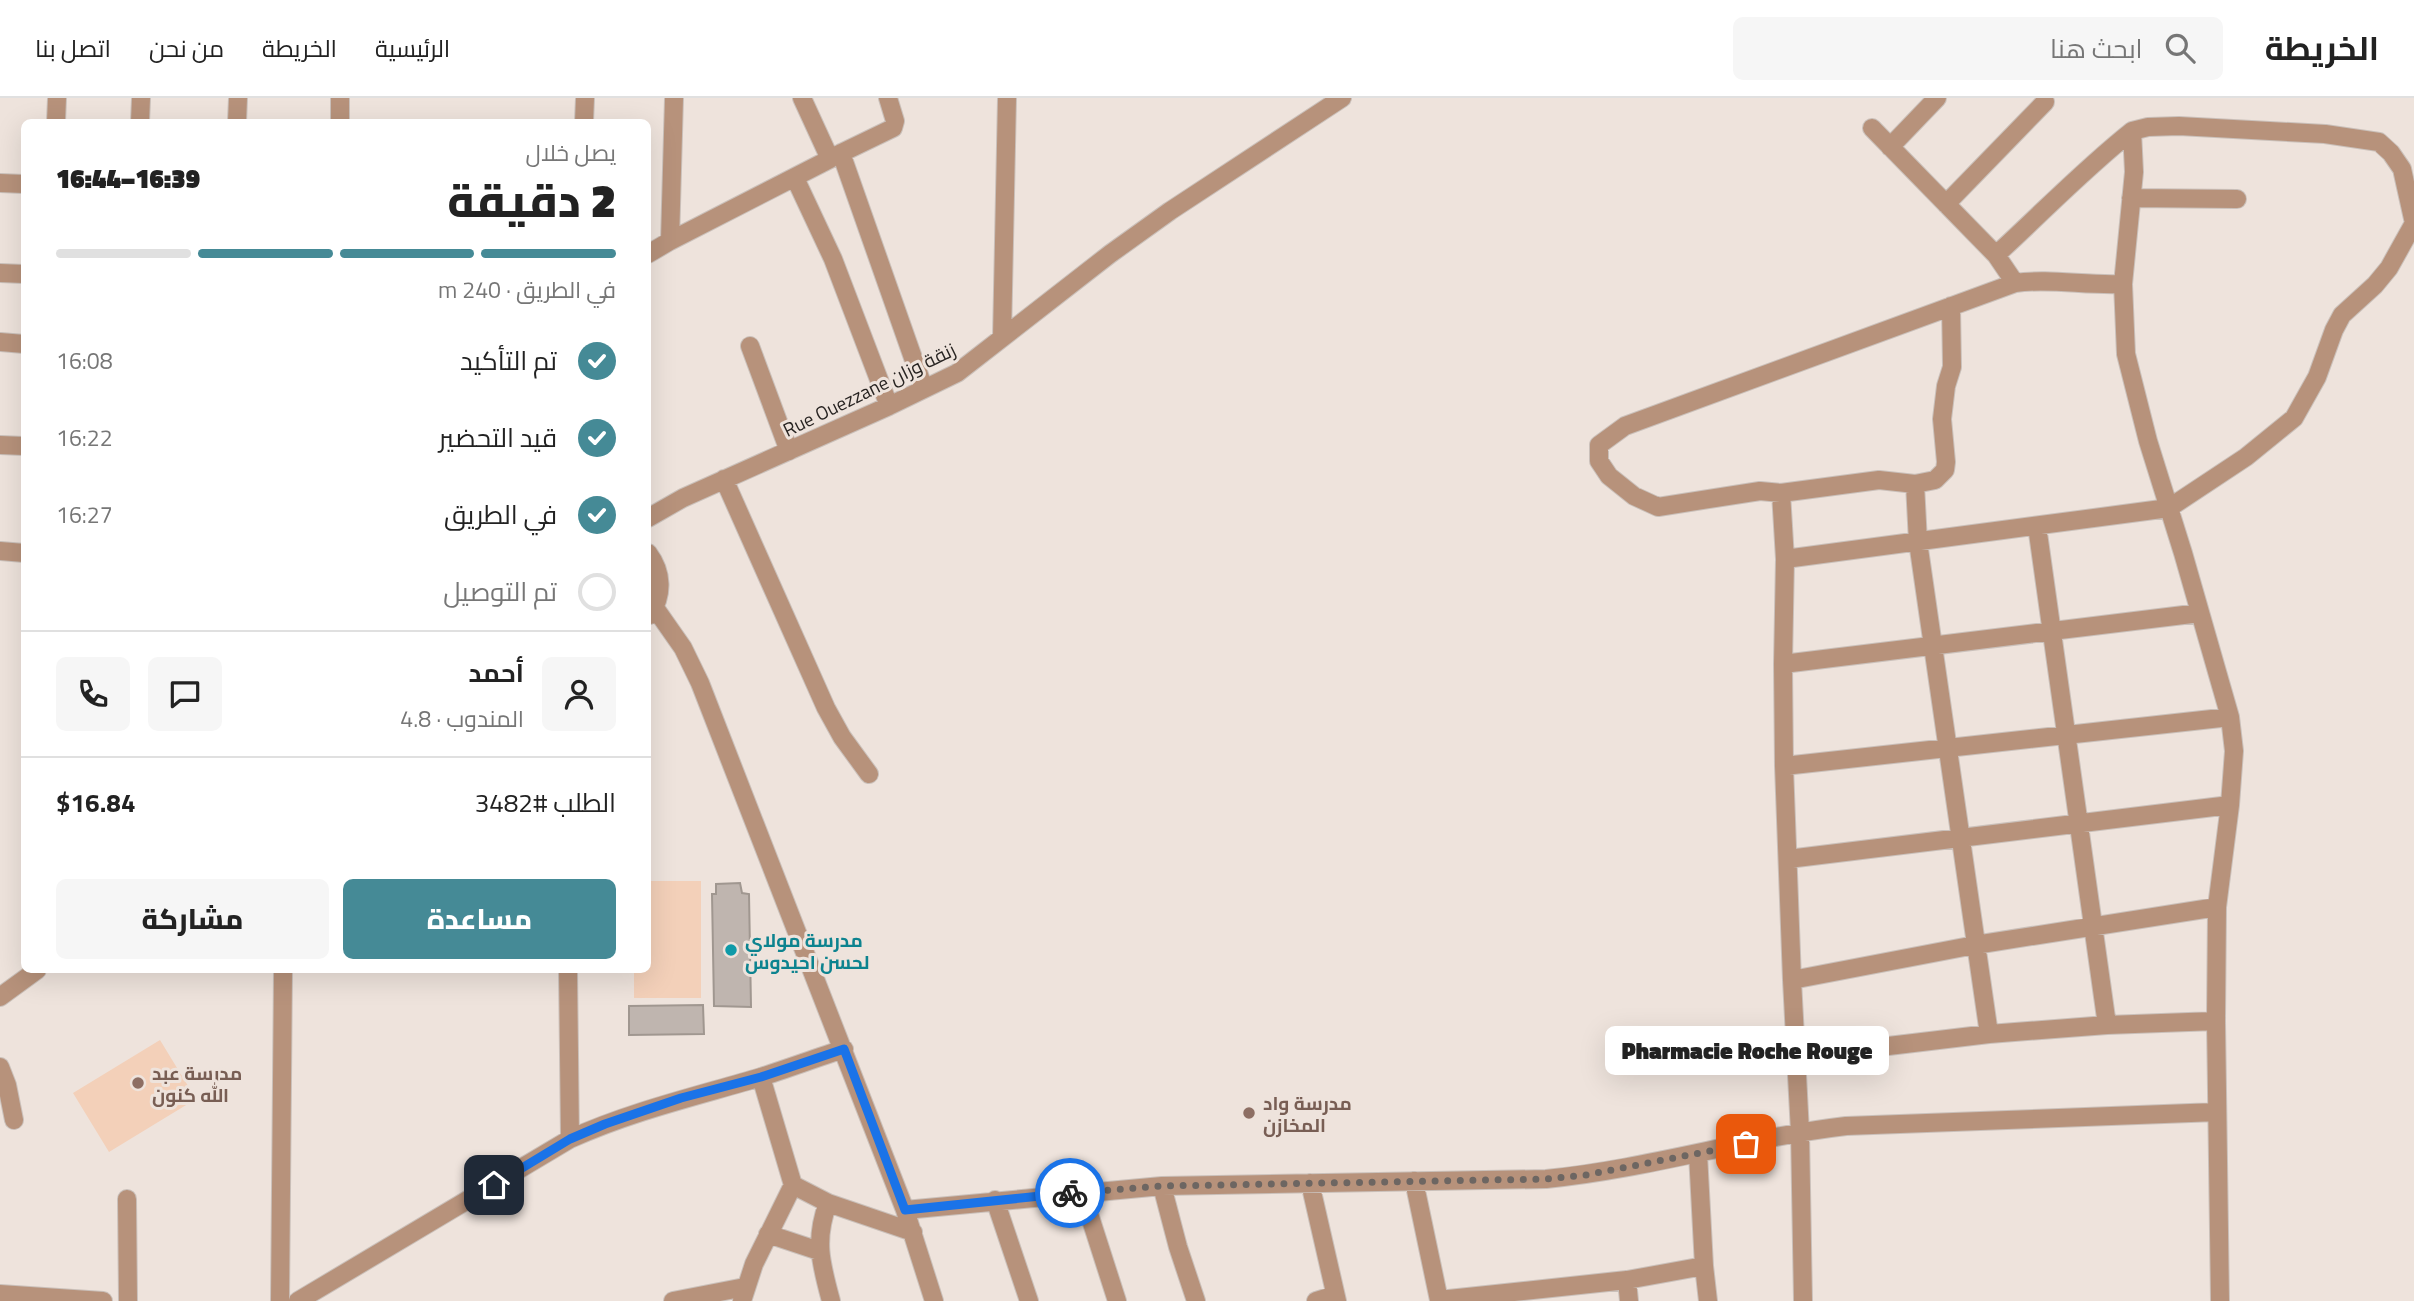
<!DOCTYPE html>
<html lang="ar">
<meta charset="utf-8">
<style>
:root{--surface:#fff;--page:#f6f6f6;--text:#222;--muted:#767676;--line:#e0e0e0;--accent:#458a96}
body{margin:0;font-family:"Titillium Web",Cairo,sans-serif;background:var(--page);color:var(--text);direction:rtl;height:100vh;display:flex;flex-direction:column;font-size:26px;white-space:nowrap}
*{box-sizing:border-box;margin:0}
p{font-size:23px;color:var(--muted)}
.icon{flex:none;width:38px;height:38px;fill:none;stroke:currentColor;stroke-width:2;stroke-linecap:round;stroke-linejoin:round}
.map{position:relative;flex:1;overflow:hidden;direction:ltr}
.panel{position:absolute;left:21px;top:21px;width:630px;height:854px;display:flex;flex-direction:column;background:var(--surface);border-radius:10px;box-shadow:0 7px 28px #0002;direction:rtl}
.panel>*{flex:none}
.pin{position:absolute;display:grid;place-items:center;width:60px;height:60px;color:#fff;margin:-30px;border-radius:14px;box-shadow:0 4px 10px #0006}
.courier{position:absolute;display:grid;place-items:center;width:70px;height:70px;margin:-35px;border:5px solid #1a73e8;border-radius:50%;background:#fff;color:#222;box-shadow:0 2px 9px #0007}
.bubble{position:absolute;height:49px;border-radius:10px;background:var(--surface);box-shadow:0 7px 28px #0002;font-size:23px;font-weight:800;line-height:49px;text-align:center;direction:rtl}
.headline em{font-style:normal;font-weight:800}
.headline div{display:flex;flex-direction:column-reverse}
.headline{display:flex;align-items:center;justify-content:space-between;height:119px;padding:0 35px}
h1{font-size:46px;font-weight:800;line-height:52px}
.bar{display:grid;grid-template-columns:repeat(4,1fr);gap:10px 7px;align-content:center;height:84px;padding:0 35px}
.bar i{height:9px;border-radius:5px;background:var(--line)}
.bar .current{background:var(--accent)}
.bar p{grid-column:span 4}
.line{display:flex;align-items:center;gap:18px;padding:0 35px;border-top:2px solid var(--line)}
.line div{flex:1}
.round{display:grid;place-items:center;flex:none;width:74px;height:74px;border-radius:10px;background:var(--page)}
ol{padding:0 35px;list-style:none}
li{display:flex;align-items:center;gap:21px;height:77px}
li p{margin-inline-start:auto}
li .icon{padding:7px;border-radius:50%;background:var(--accent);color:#fff;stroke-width:4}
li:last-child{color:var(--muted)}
li i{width:38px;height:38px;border:4px solid var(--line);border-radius:50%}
.button{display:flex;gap:14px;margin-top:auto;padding:14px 35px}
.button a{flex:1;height:80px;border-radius:10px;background:var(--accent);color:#fff;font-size:28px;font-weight:800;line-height:80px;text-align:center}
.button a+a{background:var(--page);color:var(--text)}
header{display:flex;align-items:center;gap:42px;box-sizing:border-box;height:98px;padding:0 35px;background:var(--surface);border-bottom:2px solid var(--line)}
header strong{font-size:33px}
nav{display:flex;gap:38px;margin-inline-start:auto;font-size:24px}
.search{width:490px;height:63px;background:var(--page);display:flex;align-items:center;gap:18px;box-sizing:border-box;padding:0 24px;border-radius:10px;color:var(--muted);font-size:26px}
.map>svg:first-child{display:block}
.park{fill:#f3d0b9}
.building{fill:#bfb5af;stroke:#a09790;stroke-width:2}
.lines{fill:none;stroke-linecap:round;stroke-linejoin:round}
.minor-casing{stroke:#cac0ba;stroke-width:20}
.minor{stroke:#b7927b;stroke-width:18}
.done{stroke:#6d6662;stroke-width:7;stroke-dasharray:0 12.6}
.route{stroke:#1a73e8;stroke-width:9}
.culture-dot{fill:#0f9aa8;stroke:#eee3dc;stroke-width:2.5}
.education-dot{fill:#8d6e63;stroke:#eee3dc;stroke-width:2.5}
.labels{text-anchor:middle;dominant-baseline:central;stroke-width:6;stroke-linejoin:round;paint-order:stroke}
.street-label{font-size:19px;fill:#272321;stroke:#eee3dc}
.culture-label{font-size:19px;font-weight:bold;fill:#0d838f;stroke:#eee3dc;text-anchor:start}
.education-label{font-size:19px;font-weight:bold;fill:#785e54;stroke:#eee3dc;text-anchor:start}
</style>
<header>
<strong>الخريطة</strong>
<div class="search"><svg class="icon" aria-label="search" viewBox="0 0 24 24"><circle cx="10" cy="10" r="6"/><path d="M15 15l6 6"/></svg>ابحث هنا</div>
<nav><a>الرئيسية</a><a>الخريطة</a><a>من نحن</a><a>اتصل بنا</a></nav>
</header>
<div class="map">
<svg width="2414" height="1203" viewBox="0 0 2414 1203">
<rect width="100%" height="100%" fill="#eee3dc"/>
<path class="park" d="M651,783H701V900H634V872H648V814L651,813Z
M160,942L196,1001L109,1054L73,995Z"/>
<path class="building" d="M740,785L742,795L749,796L751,909L714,908L712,796H716V786Z
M703,907L704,936L629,937V908Z"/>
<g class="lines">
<defs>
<path id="minor" d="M340,0V24
M674,0L670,143L830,61L802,0
M56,24L57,0
M140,24L141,0
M237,24L238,0
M584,24L585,0
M1872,30L1996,157L2015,185
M1890,49L1937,0
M841,55L924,291
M833,59L893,30L895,23L888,0
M795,80L833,161L889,308
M0,85L24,86
M2131,100L2237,101
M1946,106L2045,4
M648,156L670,143
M1996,157C2042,115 2084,71 2132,33L2134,74L2123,186L2126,256L2148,343L2183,455L2230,619L2234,653L2230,707L2217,809L2216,923L2220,1203
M0,175L24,176
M1002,240L1007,0
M0,244L24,246
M750,248L789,353
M0,347L24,348
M724,381L826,610L842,639L869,676
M1915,386L1935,382L1945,372L1946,364L1942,321L1946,288L1952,269L1951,208
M1781,395L1785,461L1783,566L1784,668L1792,882L1800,1034L1803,1203
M648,420L683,400L889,308L957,275L1110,156L1170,113L1342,0
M2037,428L2107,927
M0,453L24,455
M648,455C663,475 663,497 650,517
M1785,461L2169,410L2246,359L2294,320L2317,279L2334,232L2342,217L2375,187L2389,170L2414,125L2402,71L2391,55L2379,44L2325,36L2179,28L2148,29L2132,33
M655,510L683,550L700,585L905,1112L934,1203
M1783,566L2200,515
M1784,668L2230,619
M1788,761L2230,707
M568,872L570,1041
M1792,882L1975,847L2217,809
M0,899L37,872
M1989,936L1918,444L1915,386L1879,382L1781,395L1760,393L1658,409L1634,398L1609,378L1599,363V347L1625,328L2015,185C2050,180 2087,188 2123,186
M1796,959L1989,936L2107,927L2216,923
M0,969L7,987L14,1022
M761,979L793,1087
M1414,1083L1439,1202L1627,1182L1704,1168L1698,1056
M1310,1085L1337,1203
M1162,1088L1178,1149L1196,1203
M1082,1094L1117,1203
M127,1101L128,1203
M995,1102L1029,1203
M828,1105C814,1142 821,1166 831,1203
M905,1112L1162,1088L1546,1081C1648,1071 1745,1040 1846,1028L2217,1014
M768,1136L819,1153
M1704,1168L1708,1203
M1627,1182L1629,1203
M0,1196L103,1203
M280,1203L283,872
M298,1203L570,1041C632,1013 697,998 761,979C789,970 816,960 844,951
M673,1203L745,1189
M742,1203L754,1166L793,1087L828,1105L913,1134
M1316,1203L1335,1197"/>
</defs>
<use href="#minor" class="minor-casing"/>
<use href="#minor" class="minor"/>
</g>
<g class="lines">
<path class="done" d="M1070,1095L1162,1088L1546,1081L1586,1077L1746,1046"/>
<path class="route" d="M494,1087L570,1041L605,1026L681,1000L761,979L844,951L905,1112L1070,1095"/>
</g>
<circle class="culture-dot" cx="731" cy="852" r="7"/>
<g class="education-dot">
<circle cx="138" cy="985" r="7"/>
<circle cx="1249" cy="1015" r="7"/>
</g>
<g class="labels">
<g class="street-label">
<text transform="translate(869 291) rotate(-26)">Rue Ouezzane زنقة وزان</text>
</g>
<g class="culture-label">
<text x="745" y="841">مدرسة مولاي<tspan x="745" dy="22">لحسن احيدوس</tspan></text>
</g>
<g class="education-label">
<text x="152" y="974">مدرسة عبد<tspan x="152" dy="22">الله كنون</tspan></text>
<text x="1263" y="1004">مدرسة واد<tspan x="1263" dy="22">المخازن</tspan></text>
</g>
</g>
</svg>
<div class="pin" style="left:1746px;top:1046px;background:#ea580c"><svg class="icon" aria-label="bag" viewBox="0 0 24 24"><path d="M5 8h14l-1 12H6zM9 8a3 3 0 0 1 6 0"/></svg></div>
<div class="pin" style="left:494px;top:1087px;background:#1f2937"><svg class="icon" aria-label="home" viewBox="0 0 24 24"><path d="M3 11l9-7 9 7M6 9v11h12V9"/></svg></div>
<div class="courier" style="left:1070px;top:1095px"><svg class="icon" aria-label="bike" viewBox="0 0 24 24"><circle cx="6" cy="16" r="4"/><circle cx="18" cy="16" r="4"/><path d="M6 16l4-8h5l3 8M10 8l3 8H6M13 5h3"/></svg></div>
<div class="bubble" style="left:1605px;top:928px;width:284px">Pharmacie Roche Rouge</div>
<section class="panel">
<div class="headline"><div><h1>2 دقيقة</h1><p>يصل خلال</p></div><em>16:39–16:44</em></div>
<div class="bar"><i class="current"></i><i class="current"></i><i class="current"></i><i></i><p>في الطريق · 240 m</p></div>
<ol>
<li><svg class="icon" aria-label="check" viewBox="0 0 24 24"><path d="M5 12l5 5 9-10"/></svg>تم التأكيد<p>16:08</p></li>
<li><svg class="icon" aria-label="check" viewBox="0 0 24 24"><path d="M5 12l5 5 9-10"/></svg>قيد التحضير<p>16:22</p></li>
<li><svg class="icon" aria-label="check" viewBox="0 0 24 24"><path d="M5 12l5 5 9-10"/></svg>في الطريق<p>16:27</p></li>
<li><i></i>تم التوصيل</li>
</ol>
<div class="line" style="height:126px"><a class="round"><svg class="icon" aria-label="person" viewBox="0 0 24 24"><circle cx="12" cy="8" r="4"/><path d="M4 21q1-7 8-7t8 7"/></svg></a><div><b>أحمد</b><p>المندوب · 4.8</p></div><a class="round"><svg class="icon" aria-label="chat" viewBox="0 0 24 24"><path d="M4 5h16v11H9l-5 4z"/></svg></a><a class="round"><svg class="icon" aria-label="phone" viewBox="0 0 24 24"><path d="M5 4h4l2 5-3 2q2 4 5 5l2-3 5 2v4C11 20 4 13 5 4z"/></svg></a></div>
<div class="line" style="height:91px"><div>الطلب #3482</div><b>$16.84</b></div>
<div class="button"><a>مساعدة</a><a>مشاركة</a></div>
</section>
</div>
